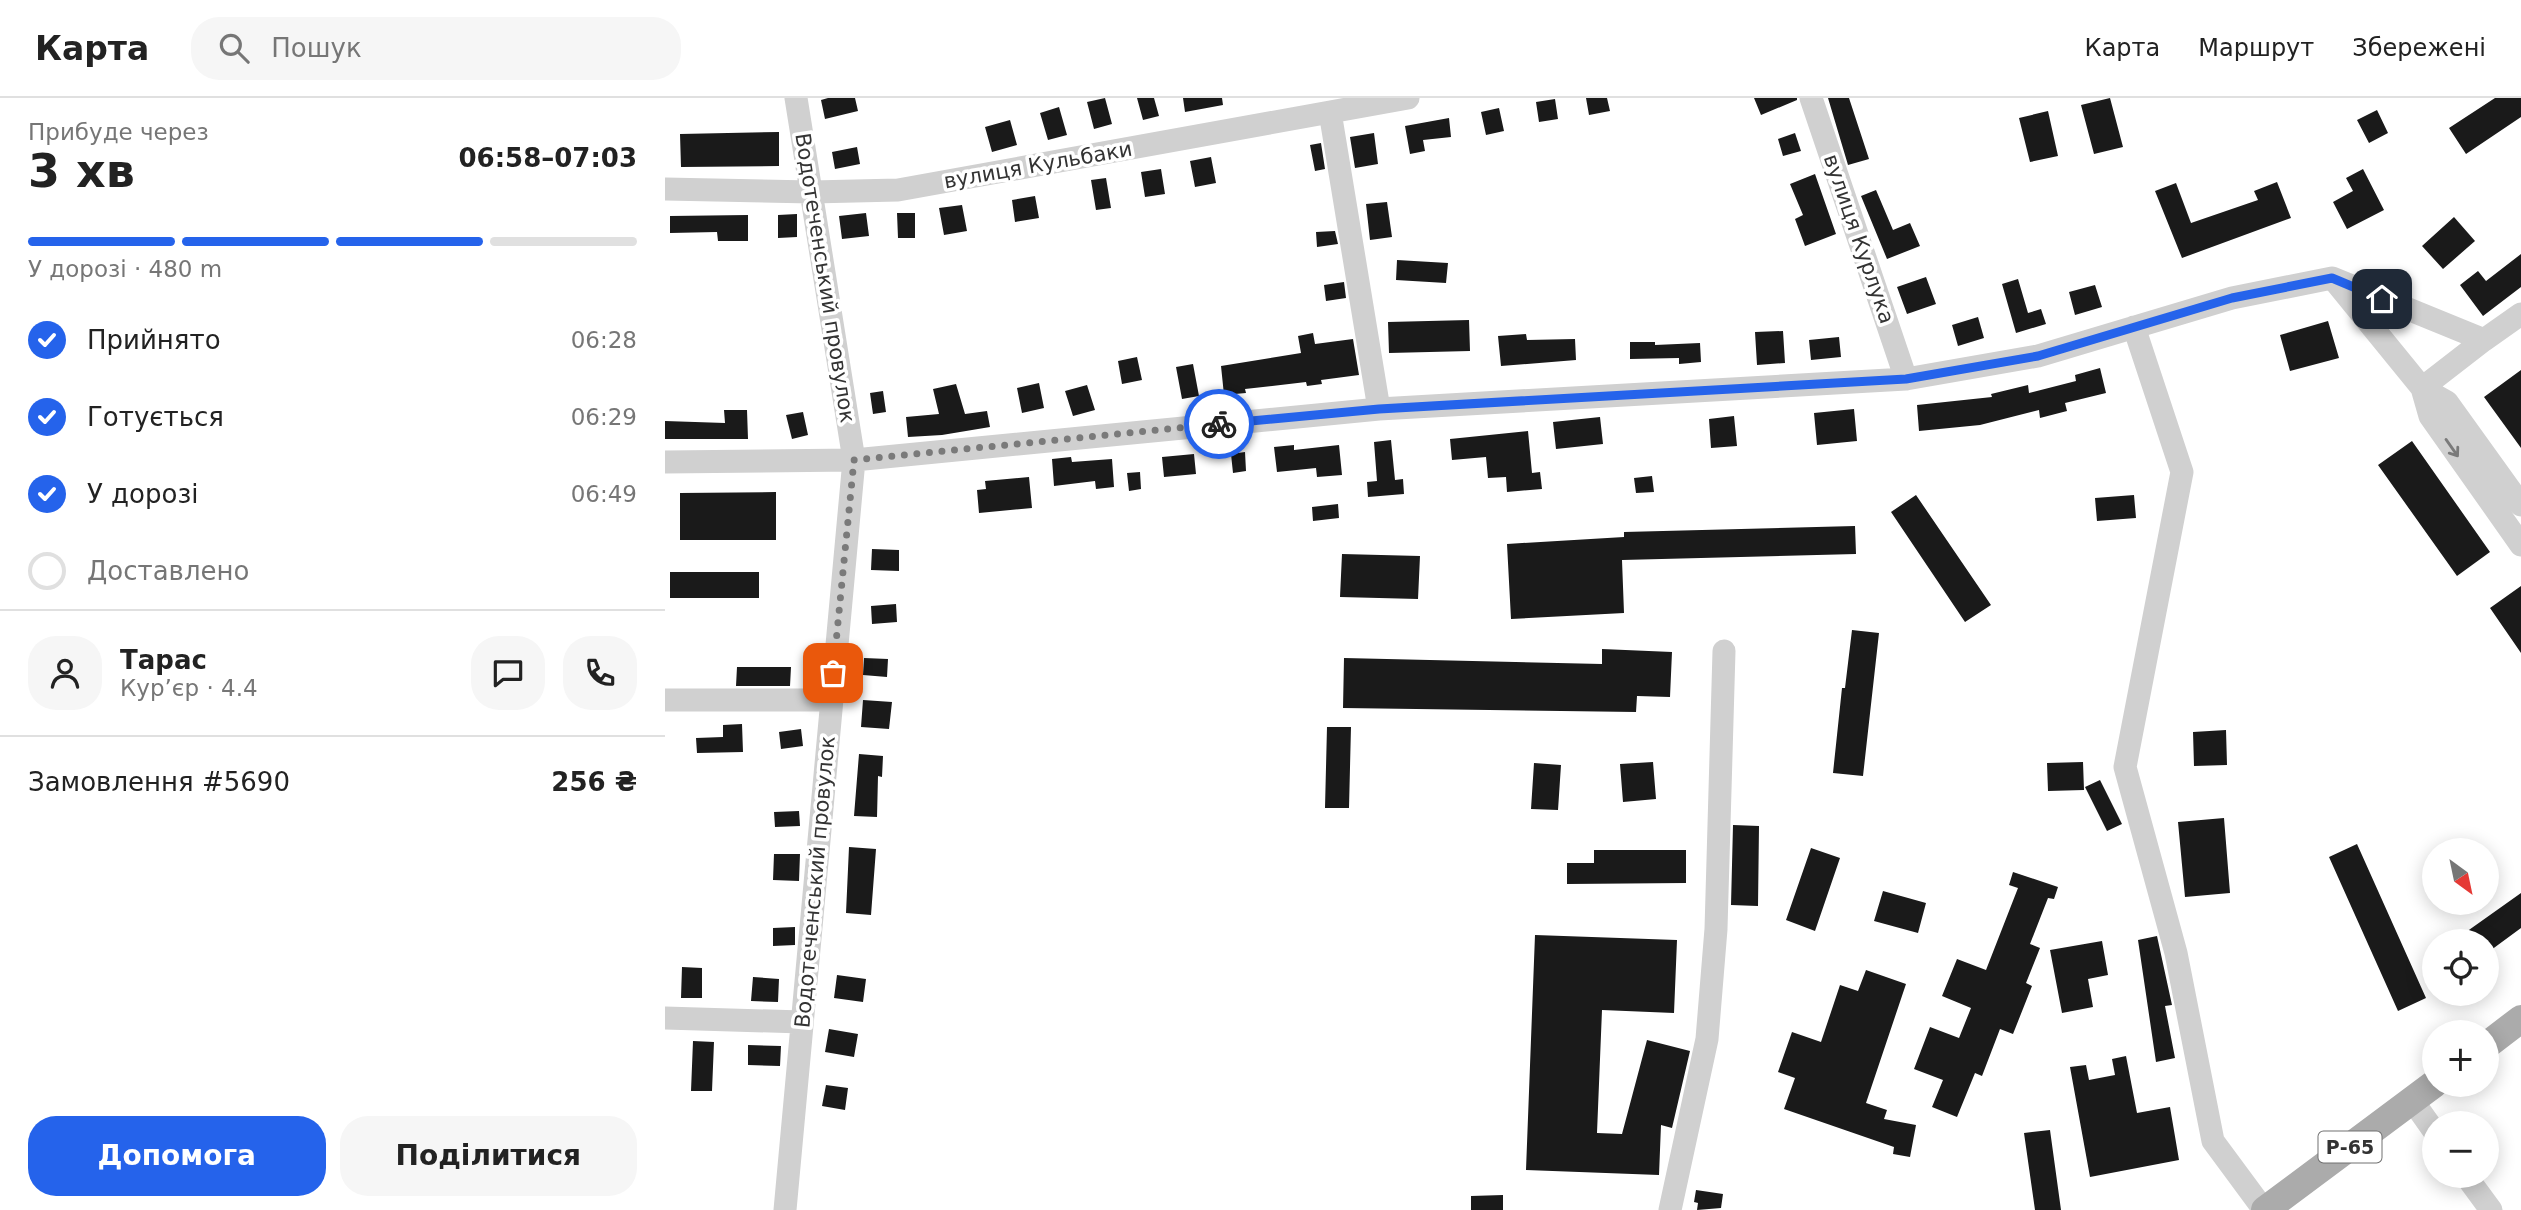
<!DOCTYPE html>
<html lang="uk">
<meta charset="utf-8">
<style>
:root{--surface:#fff;--page:#f6f6f6;--text:#222;--muted:#767676;--line:#e0e0e0;--accent:#2563eb}
body{margin:0;font-family:"DejaVu Sans",sans-serif;background:var(--page);color:var(--text);height:100vh;display:flex;flex-direction:column;font-size:26px;white-space:nowrap}
*{box-sizing:border-box;margin:0}
p{font-size:23px;color:var(--muted)}
.icon{flex:none;width:38px;height:38px;fill:none;stroke:currentColor;stroke-width:2;stroke-linecap:round;stroke-linejoin:round}
.map{position:relative;flex:1;overflow:hidden}
.drawer{display:flex;flex-direction:column;background:var(--surface);width:665px}
.drawer>*{flex:none}
.needle{width:46px;rotate:147deg}
.controls{position:absolute;left:1757px;top:740px;display:grid;gap:14px}
.controls a{display:grid;place-items:center;width:77px;height:77px;border-radius:50%;background:var(--surface);box-shadow:0 4px 18px #0003;font-size:35px}
.pin{position:absolute;display:grid;place-items:center;width:60px;height:60px;color:#fff;margin:-30px;border-radius:14px;box-shadow:0 4px 10px #0006}
.courier{position:absolute;display:grid;place-items:center;width:70px;height:70px;margin:-35px;border:5px solid #2563eb;border-radius:50%;background:#fff;color:#222;box-shadow:0 2px 9px #0007}
.overview em{font-style:normal;font-weight:700}
.overview div{display:flex;flex-direction:column-reverse}
.overview{display:flex;align-items:center;justify-content:space-between;height:119px;padding:0 28px}
h1{font-size:46px;font-weight:700;line-height:52px}
.bar{display:grid;grid-template-columns:repeat(4,1fr);gap:10px 7px;align-content:center;height:84px;padding:0 28px}
.bar i{height:9px;border-radius:5px;background:var(--line)}
.bar .on{background:var(--accent)}
.bar p{grid-column:span 4}
.line{display:flex;align-items:center;gap:18px;padding:0 28px;border-top:2px solid var(--line)}
.line div{flex:1}
.round{display:grid;place-items:center;flex:none;width:74px;height:74px;border-radius:28px;background:var(--page)}
ol{padding:0 28px;list-style:none}
li{display:flex;align-items:center;gap:21px;height:77px}
li p{margin-inline-start:auto}
li .icon{padding:7px;border-radius:50%;background:var(--accent);color:#fff;stroke-width:4}
li:last-child{color:var(--muted)}
li i{width:38px;height:38px;border:4px solid var(--line);border-radius:50%}
.action{display:flex;gap:14px;margin-top:auto;padding:14px 28px}
.action a{flex:1;height:80px;border-radius:28px;background:var(--accent);color:#fff;font-size:28px;font-weight:700;line-height:80px;text-align:center}
.action a+a{background:var(--page);color:var(--text)}
header{display:flex;align-items:center;gap:42px;box-sizing:border-box;height:98px;padding:0 35px;background:var(--surface);border-bottom:2px solid var(--line)}
header strong{font-size:33px}
nav{display:flex;gap:38px;margin-inline-start:auto;font-size:24px}
.search{width:490px;height:63px;background:var(--page);display:flex;align-items:center;gap:18px;box-sizing:border-box;padding:0 24px;border-radius:28px;color:var(--muted);font-size:26px}
main{display:flex;flex:1;min-height:0}
.map>svg:first-child{display:block}
.building{fill:#1a1a1a}
.lines{fill:none;stroke-linecap:round;stroke-linejoin:round}
.minor{stroke:#d0d0d0;stroke-width:23}
.major{stroke:#ababab;stroke-width:28}
.oneway{stroke:#7a7a7a}
.done{stroke:#7a7a7a;stroke-width:7;stroke-dasharray:0 12.6}
.route{stroke:#2563eb;stroke-width:9}
.labels{text-anchor:middle;dominant-baseline:central;stroke-width:7;stroke-linejoin:round;paint-order:stroke}
.shield{fill:#fff;stroke:#707070;stroke-width:2}
.shield-label{font-size:19px;font-weight:bold;fill:#333}
.street-label{font-size:21px;fill:#333;stroke:#fff}
</style>
<header>
<strong>Карта</strong>
<div class="search"><svg class="icon" aria-label="search" viewBox="0 0 24 24"><circle cx="10" cy="10" r="6"/><path d="M15 15l6 6"/></svg>Пошук</div>
<nav><a>Карта</a><a>Маршрут</a><a>Збережені</a></nav>
</header>
<main>
<section class="drawer">
<div class="overview"><div><h1>3 хв</h1><p>Прибуде через</p></div><em>06:58–07:03</em></div>
<div class="bar"><i class="on"></i><i class="on"></i><i class="on"></i><i></i><p>У дорозі · 480 m</p></div>
<ol>
<li><svg class="icon" aria-label="check" viewBox="0 0 24 24"><path d="M5 12l5 5 9-10"/></svg>Прийнято<p>06:28</p></li>
<li><svg class="icon" aria-label="check" viewBox="0 0 24 24"><path d="M5 12l5 5 9-10"/></svg>Готується<p>06:29</p></li>
<li><svg class="icon" aria-label="check" viewBox="0 0 24 24"><path d="M5 12l5 5 9-10"/></svg>У дорозі<p>06:49</p></li>
<li><i></i>Доставлено</li>
</ol>
<div class="line" style="height:126px"><a class="round"><svg class="icon" aria-label="person" viewBox="0 0 24 24"><circle cx="12" cy="8" r="4"/><path d="M4 21q1-7 8-7t8 7"/></svg></a><div><b>Тарас</b><p>Кур’єр · 4.4</p></div><a class="round"><svg class="icon" aria-label="chat" viewBox="0 0 24 24"><path d="M4 5h16v11H9l-5 4z"/></svg></a><a class="round"><svg class="icon" aria-label="phone" viewBox="0 0 24 24"><path d="M5 4h4l2 5-3 2q2 4 5 5l2-3 5 2v4C11 20 4 13 5 4z"/></svg></a></div>
<div class="line" style="height:91px"><div>Замовлення #5690</div><b>256 ₴</b></div>
<div class="action"><a>Допомога</a><a>Поділитися</a></div>
</section>
<div class="map">
<svg width="1856" height="1112" viewBox="0 0 1856 1112">
<rect width="100%" height="100%" fill="#fff"/>
<path class="building" d="M163,0H190L193,13L160,21L156,2Z
M440,0L447,26L429,31L422,4Z
M472,0H489L494,18L478,22Z
M518,0H557L558,7L520,14Z
M921,0H942L945,13L924,17Z
M1089,0H1132V2L1096,17Z
M1163,0H1184L1204,61L1183,67Z
M1445,0L1458,49L1429,56L1416,7Z
M1830,0H1856V19L1801,56L1784,30Z
M890,1L893,21L874,24L871,4Z
M394,9L402,37L383,42L375,15Z
M834,10L839,33L821,37L816,14Z
M1712,12L1723,35L1704,45L1692,22Z
M1383,13L1393,58L1365,64L1354,20Z
M784,20L786,39L758,42L760,53L745,56L740,28Z
M345,22L352,47L327,54L320,29Z
M114,34V68L16,69L15,36Z
M709,35L713,66L690,70L685,39Z
M1130,35L1136,53L1118,58L1113,41Z
M656,45L660,71L650,73L645,47Z
M192,49L195,66L170,71L167,54Z
M546,59L551,85L530,89L525,63Z
M496,71L500,96L480,99L476,74Z
M1698,71L1719,112L1682,131L1668,104L1688,93L1681,80Z
M1150,76L1171,136L1140,148L1130,121L1138,117L1125,86Z
M441,80L446,110L431,112L426,82Z
M1612,84L1626,120L1517,160L1490,93L1511,85L1526,125L1593,102L1589,93Z
M1211,92L1228,132L1245,125L1255,148L1222,161L1196,98Z
M370,98L374,120L350,124L347,102Z
M722,104L727,139L705,142L701,106Z
M297,107L302,133L279,137L274,110Z
M201,115L204,138L177,141L174,118Z
M232,115H250V140H233Z
M132,116V139L113,140V117Z
M83,117V143H53L52,134L5,135V118Z
M1789,119L1810,143L1778,171L1757,148Z
M670,133L673,146L652,149L651,134Z
M1856,156V189L1818,218L1795,187L1813,173L1821,183Z
M732,162L783,165L781,185L731,182Z
M1261,179L1271,206L1242,216L1232,189Z
M1353,181L1363,215L1376,211L1381,226L1351,235L1337,186Z
M679,184L681,200L661,203L659,187Z
M1430,187L1437,209L1410,217L1404,194Z
M1313,219L1319,240L1293,248L1287,227Z
M804,222L805,253L724,255L723,224Z
M1663,223L1674,260L1625,273L1615,237Z
M1118,233L1120,265L1092,267L1090,234Z
M648,235L650,246L688,241L694,277L656,282L657,286L642,288L641,284L580,291L581,295L559,297L556,268L636,255L633,238Z
M861,236L862,242L910,241L911,262L836,268L833,238Z
M1174,239L1176,259L1146,262L1144,242Z
M965,244H990V247L1035,245L1036,264L1014,266V260L965,261Z
M472,259L477,282L457,286L453,263Z
M528,266L534,298L517,301L511,269Z
M1435,270L1441,295L1400,305L1402,313L1375,320L1374,312L1315,327L1254,333L1252,307L1327,299L1326,296L1363,287L1364,295L1411,283L1410,277Z
M1856,272V350L1819,299Z
M374,285L379,310L357,315L352,290Z
M291,286L300,316L322,313L325,329L277,337L243,339L241,319L274,316L268,291Z
M422,287L430,312L408,318L400,293Z
M218,293L221,314L208,316L205,295Z
M1189,311L1192,343L1152,347L1149,315Z
M59,312H82L83,341H0V323L60,325Z
M138,314L143,337L127,341L121,317Z
M1069,318L1072,348L1046,350L1044,321Z
M935,319L938,346L891,351L888,324Z
M863,333L867,375L875,374L877,391L842,394L841,379L823,380L821,359L787,362L785,341Z
M726,342L730,382L738,381L739,396L703,399L702,384L712,383L709,344Z
M1747,343L1825,454L1792,478L1713,367Z
M629,347V352L674,347L677,377L652,379L651,370L612,374L609,349Z
M580,354L581,373L568,375L566,356Z
M529,356L531,376L499,379L497,359Z
M406,359L407,364L447,361L449,389L431,391L430,383L389,388L387,361Z
M475,374L476,391L464,393L462,375Z
M987,378L989,394L971,395L969,380Z
M364,379L367,410L314,415L312,392L321,391L320,383Z
M111,394V442H15V395Z
M1251,397L1326,507L1300,524L1226,414Z
M1469,397L1471,420L1432,423L1430,400Z
M673,406L674,420L648,423L647,409Z
M1190,428L1191,456L957,462L959,515L846,521L842,446L959,439V434Z
M207,451L234,452V473L206,472Z
M677,456L755,458L753,501L675,499Z
M5,474H94V500H5Z
M1856,488V555L1825,510Z
M231,506L232,524L207,526L206,508Z
M1187,532L1214,535L1198,678L1168,675L1177,590H1180Z
M937,551L1007,554L1005,599L972,598L971,614L678,610L679,560L937,566Z
M199,560L223,561L222,579L198,577Z
M72,569H126L125,588H71Z
M198,602L227,604L224,631L196,629Z
M77,626L78,654L32,655L31,640L58,639V627Z
M662,629H686L684,710H660Z
M136,631L138,648L116,651L114,634Z
M1561,632L1562,667L1529,668L1528,634Z
M194,656L218,658L217,679L213,678L212,719L189,718Z
M988,664L991,701L958,704L955,666Z
M1418,664L1419,692L1383,693L1382,665Z
M869,665L896,667L893,712L866,711Z
M1435,682L1457,726L1442,733L1420,689Z
M134,713L135,728L110,729L109,714Z
M1559,720L1565,795L1520,799L1513,724Z
M1068,727L1094,728L1093,808L1066,807Z
M1692,746L1761,900L1733,913L1664,759Z
M184,749L211,751L206,817L181,815Z
M1146,750L1175,760L1150,833L1121,822Z
M929,752H1021V785L902,786V765H929Z
M109,756H135L134,783L108,782Z
M1348,774L1393,789L1389,801L1383,800L1365,846L1375,850L1361,885L1367,888L1348,936L1335,931L1317,978L1310,975L1292,1019L1267,1009L1278,982L1249,971L1265,929L1294,940L1306,910L1277,898L1292,861L1321,872L1353,790L1344,787Z
M1218,793L1261,805L1253,835L1209,823Z
M1856,795V830L1822,855V844H1787Z
M130,829V847L108,848V830Z
M870,837L1012,842L1009,915L937,912L932,1035L957,1036L982,942L1025,953L1007,1030L996,1027L994,1077L861,1072Z
M1492,838L1507,907L1500,908L1510,960L1491,964L1473,842Z
M1437,843L1443,877L1423,881L1428,909L1397,915L1385,852Z
M17,869L37,870V900H16Z
M1201,872L1241,886L1201,1005L1222,1012L1219,1021L1251,1027L1245,1059L1228,1056L1229,1049L1119,1011L1130,980L1113,974L1127,934L1156,944L1175,887L1193,893Z
M172,877L201,881L198,904L169,900Z
M88,879L114,881L113,904L86,903Z
M164,931L193,936L189,959L160,954Z
M28,943L49,944L47,993H26Z
M83,947L116,948L115,968L83,967Z
M1461,958L1472,1015L1505,1009L1514,1062L1425,1079L1405,969L1421,967L1424,982L1450,977L1447,961Z
M161,987L183,990L180,1012L157,1008Z
M1385,1032L1396,1112H1370L1359,1035Z
M1031,1092L1058,1096L1056,1110L1032,1112L1033,1105L1029,1104Z
M838,1097V1112H806V1098Z"/>
<g class="lines">
<path class="minor" d="M1146,0L1241,281
M665,14L714,311
M0,91L147,94L233,92L743,0
M1669,182L1757,290L1782,304L1856,407
M1469,229L1517,374L1460,669L1511,855L1548,1043L1599,1112
M1757,290L1765,318L1856,447
M1757,290L1819,242
M0,364L189,362L714,311L1241,281L1373,258L1567,200L1667,180L1819,242L1856,216
M0,602H166
M0,920L137,924
M1747,1002L1769,1033
M1801,1078L1826,1112
M120,1112L189,362L131,0
M1005,1112L1042,941L1051,831L1059,553"/>
<path class="major" d="M1822,947L1856,921
M1600,1112L1769,986"/>
</g>
<defs><path id="oneway-shaft" d="M-6 0H5M1.5-3L5.5 0L1.5 3" fill="none" stroke-width="1.6" stroke-linecap="round" stroke-linejoin="round" transform="scale(1.75)"/></defs>
<use class="oneway" href="#oneway-shaft" transform="translate(1787 350) rotate(55)"/>
<g class="lines">
<path class="done" d="M168,575L189,362L554,326"/>
<path class="route" d="M554,326L714,311L1241,281L1373,258L1567,200L1667,180L1717,201"/>
</g>
<g class="labels">
<rect class="shield" x="1653.5" y="1033.5" width="63" height="31" rx="5"/>
<g class="shield-label">
<text x="1685" y="1049">Р-65</text>
</g>
<g class="street-label">
<text transform="translate(373 67) rotate(-10)">вулиця Кульбаки</text>
<text transform="translate(1194 141) rotate(71)">вулиця Курлука</text>
<text transform="translate(160 180) rotate(81)">Водотеченський провулок</text>
<text transform="translate(150 784) rotate(-85)">Водотеченський провулок</text>
</g>
</g>
</svg>
<div class="controls">
<a><svg class="needle" viewBox="-14 -14 28 28"><path d="M0-13l5 13h-10z" fill="#e53935"/><path d="M0 13l5-13h-10z" fill="#767676"/></svg></a>
<a><svg class="icon" aria-label="locate" viewBox="0 0 24 24"><circle cx="12" cy="12" r="6"/><path d="M12 2v4M12 18v4M2 12h4M18 12h4"/></svg></a>
<a>+</a>
<a>−</a>
</div>
<div class="pin" style="left:168px;top:575px;background:#ea580c"><svg class="icon" aria-label="bag" viewBox="0 0 24 24"><path d="M5 8h14l-1 12H6zM9 8a3 3 0 0 1 6 0"/></svg></div>
<div class="pin" style="left:1717px;top:201px;background:#1f2937"><svg class="icon" aria-label="home" viewBox="0 0 24 24"><path d="M3 11l9-7 9 7M6 9v11h12V9"/></svg></div>
<div class="courier" style="left:554px;top:326px"><svg class="icon" aria-label="bike" viewBox="0 0 24 24"><circle cx="6" cy="16" r="4"/><circle cx="18" cy="16" r="4"/><path d="M6 16l4-8h5l3 8M10 8l3 8H6M13 5h3"/></svg></div>
</div>
</main>
